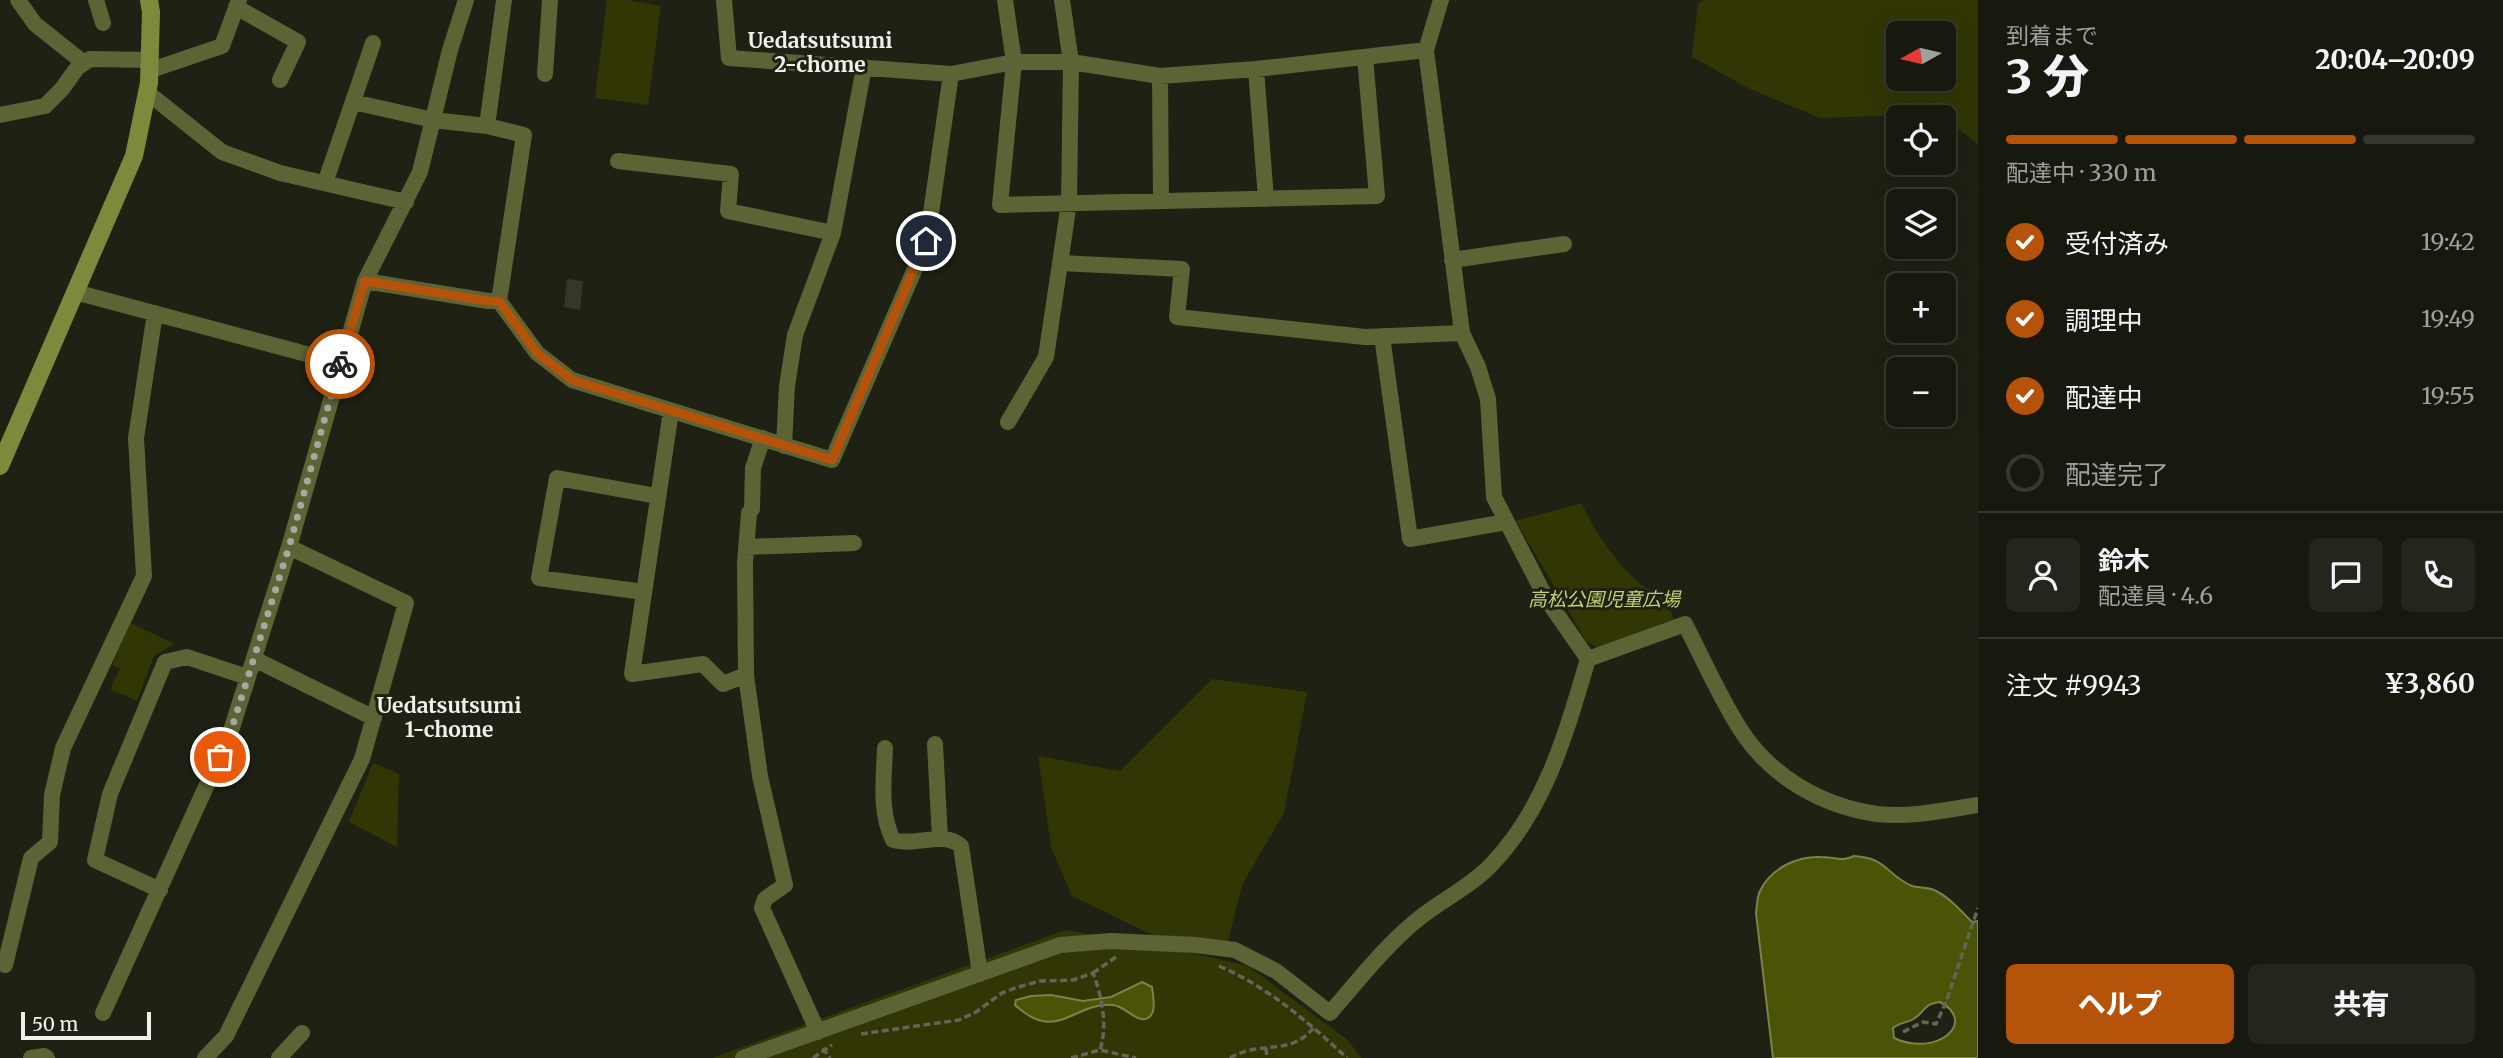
<!DOCTYPE html>
<html lang="ja">
<meta charset="utf-8">
<style>
:root{--surface:#17190f;--page:#24261d;--text:#f1f3f6;--muted:#9ea09e;--line:#36382f;--accent:#b45309}
body{margin:0;font-family:Merriweather,"Noto Sans JP",serif;background:var(--page);color:var(--text);height:100vh;display:flex;flex-direction:column;font-size:26px;white-space:nowrap}
*{box-sizing:border-box;margin:0}
p{font-size:23px;color:var(--muted)}
.icon{flex:none;width:38px;height:38px;fill:none;stroke:currentColor;stroke-width:2;stroke-linecap:round;stroke-linejoin:round}
.map{position:relative;flex:1;overflow:hidden}
.drawer{display:flex;flex-direction:column;background:var(--surface);width:525px}
.drawer>*{flex:none}
.needle{width:46px;rotate:262deg}
.buttons{position:absolute;left:1886px;top:21px;display:grid;gap:14px}
.buttons a{display:grid;place-items:center;width:70px;height:70px;border-radius:10px;background:var(--surface);box-shadow:0 7px 28px #0002,0 0 0 2px var(--line);font-size:35px}
.scale{position:absolute;left:21px;bottom:18px;width:130px;box-sizing:border-box;padding-left:7px;border:4px solid #f0f2ea;border-top:0;font-size:19px;line-height:24px;white-space:nowrap;color:#f0f2ea;-webkit-text-stroke:5px #1f2114;paint-order:stroke}
.pin{position:absolute;display:grid;place-items:center;width:60px;height:60px;color:#fff;margin:-30px;border:4px solid #fff;border-radius:50%;box-shadow:0 2px 7px #0007}
.courier{position:absolute;display:grid;place-items:center;width:70px;height:70px;margin:-35px;border:5px solid #b45309;border-radius:50%;background:#fff;color:#222;box-shadow:0 2px 9px #0007}
.summary em{font-style:normal;font-weight:800}
.summary div{display:flex;flex-direction:column-reverse}
.summary{display:flex;align-items:center;justify-content:space-between;height:119px;padding:0 28px}
h1{font-size:46px;font-weight:800;line-height:52px}
.bar{display:grid;grid-template-columns:repeat(4,1fr);gap:10px 7px;align-content:center;height:84px;padding:0 28px}
.bar i{height:9px;border-radius:5px;background:var(--line)}
.bar .selected{background:var(--accent)}
.bar p{grid-column:span 4}
.line{display:flex;align-items:center;gap:18px;padding:0 28px;border-top:2px solid var(--line)}
.line div{flex:1}
.round{display:grid;place-items:center;flex:none;width:74px;height:74px;border-radius:10px;background:var(--page)}
ol{padding:0 28px;list-style:none}
li{display:flex;align-items:center;gap:21px;height:77px}
li p{margin-inline-start:auto}
li .icon{padding:7px;border-radius:50%;background:var(--accent);color:#fff;stroke-width:4}
li:last-child{color:var(--muted)}
li i{width:38px;height:38px;border:4px solid var(--line);border-radius:50%}
.cta{display:flex;gap:14px;margin-top:auto;padding:14px 28px}
.cta a{flex:1;height:80px;border-radius:10px;background:var(--accent);color:#fff;font-size:28px;font-weight:800;line-height:80px;text-align:center}
.cta a+a{background:var(--page);color:var(--text)}
main{display:flex;flex:1;min-height:0}
.map>svg:first-child{display:block}
.green{fill:#313604;fill-rule:evenodd}
.water{fill:#4b5306;stroke:#7c834a;stroke-width:2;fill-rule:evenodd}
.building{fill:#343729}
.lines{fill:none;stroke-linecap:round;stroke-linejoin:round}
.path{stroke:#636559;stroke-width:3.5;stroke-dasharray:7 3.5;stroke-linecap:butt}
.street{stroke:#5c6334;stroke-width:16}
.secondary{stroke:#7f893b;stroke-width:18}
.done{stroke:#a7a99f;stroke-width:7;stroke-dasharray:0 12.6}
.route{stroke:#b45309;stroke-width:9}
.labels{text-anchor:middle;dominant-baseline:central;stroke-width:6;stroke-linejoin:round;paint-order:stroke}
.park-label{font-size:19px;font-style:italic;fill:#c5d271;stroke:#1f2114}
.neighbourhood-label{font-size:21px;font-weight:bold;fill:#f0f2ea;stroke:#1f2114}
</style>
<main>
<div class="map">
<svg width="1978" height="1058" viewBox="0 0 1978 1058">
<rect width="100%" height="100%" fill="#1f2114"/>
<path class="green" d="M607,0H627L661,6L648,105L595,98Z
M1704,0H1978V144L1938,114L1820,118L1750,89L1692,57L1698,4ZM1944,33V79H1899V33Z
M1582,503C1590,526 1619,566 1638,582C1657,598 1665,592 1674,619L1598,648L1586,641L1516,521Z
M131,623L174,644L154,656L137,701L110,689L120,669L112,665Z
M1212,679L1307,692L1284,813L1242,885L1225,953L1157,937L1072,896L1051,847L1038,756L1120,771Z
M373,763L399,774L397,847L349,822Z
M1066,930L1184,951L1248,966L1349,1041L1361,1058H712Z"/>
<path class="water" d="M1854,856C1888,858 1886,875 1912,886C1919,888 1927,887 1934,890C1948,896 1961,911 1972,922L1978,921V1058H1773L1756,913C1757,906 1757,897 1760,891C1771,868 1797,856 1821,857C1834,857 1842,862 1854,856ZM1940,1002C1978,1022 1937,1058 1894,1038L1893,1028C1900,1022 1908,1023 1915,1018C1926,1010 1924,1004 1940,1002Z
M1142,982L1152,987C1153,996 1157,1013 1148,1018C1138,1024 1125,1006 1113,1005C1073,1002 1057,1044 1015,1005L1016,1000L1031,996L1051,995L1083,1001L1111,997Z"/>
<path class="building" d="M567,279L583,281L580,310L564,307Z"/>
<g class="lines">
<path class="path" d="M1219,966C1268,987 1308,1022 1347,1058
M1093,973L1116,957
M1903,1032L1923,1022L1936,1024L1946,1002L1978,908
M861,1034L959,1020L976,1012L1002,993L1015,988L1040,981L1073,980L1093,973C1102,997 1108,1025 1100,1050
M823,1048L830,1058
M1266,1048L1267,1058
M813,1058L832,1045
M1071,1058L1100,1050L1136,1058
M1230,1058C1262,1039 1290,1058 1315,1026"/>
<path class="street" d="M18,0L35,24L84,63
M96,0L103,23
M724,0L729,58L951,74L1014,62H1071L1160,76L1256,69L1426,50
M1005,0L1014,62L1000,205L1377,196L1365,57
M1441,0L1426,50L1462,333L1478,367L1488,399L1494,497L1547,600L1588,659
M236,7L298,42L280,80
M157,68L222,46L239,0
M1256,69L1266,199
M545,74L550,0
M1160,76L1161,201
M148,93L222,152L280,173L406,202
M353,102L433,120L487,126L524,135L499,301
M0,115L45,106L62,89L77,68L90,59L150,60
M487,126L504,0
M618,161L731,174L728,211L833,233
M325,183L373,43
M1452,260L1564,244
M1060,263L1182,269L1177,317L1365,337L1462,333
M365,281L488,301H499L537,353L572,380L832,460L927,241L951,74
M75,292L340,363
M1382,336L1410,539L1506,522
M671,411L632,674L703,664L723,684L746,675
M1008,422L1046,357L1069,203L1071,62L1062,0
M763,438L753,468L752,509L749,513L745,563L746,675L760,776L785,885L765,899L762,908L818,1032
M784,446L787,386L795,335L833,233L864,67
M289,547L365,281L420,172L450,50L466,0
M746,547L854,543
M644,592L539,578L557,478L657,496
M254,659L374,718
M1588,659L1685,624C1703,659 1719,696 1740,729C1770,776 1821,806 1877,814C1910,818 1945,810 1978,805
M935,744L940,839
M885,748C884,779 879,811 893,840C915,847 943,830 961,846L980,974
M160,890L95,860L110,794L165,662L187,657L247,677
M5,965L31,858L50,842L52,795L63,748L144,576L136,438L155,313
M103,1013L230,734L289,547L406,603L362,759L226,1036L205,1058
M31,1058L44,1056L47,1058
M279,1058L302,1033
M743,1058L1060,945L1111,941L1196,945L1235,950L1276,971L1330,1013C1359,980 1387,943 1422,916C1444,899 1471,886 1491,865C1546,808 1566,733 1588,659"/>
<path class="secondary" d="M0,466L134,156L149,83L151,12L149,0"/>
</g>
<g class="lines">
<path class="done" d="M220,757L230,734L289,547L340,364"/>
<path class="route" d="M340,364L365,281L488,301H499L537,353L572,380L832,460L926,241"/>
</g>
<g class="labels">
<g class="park-label">
<text x="1604" y="599">高松公園児童広場</text>
</g>
<g class="neighbourhood-label">
<text x="820" y="40">Uedatsutsumi<tspan x="820" dy="24">2-chome</tspan></text>
<text x="449" y="705">Uedatsutsumi<tspan x="449" dy="24">1-chome</tspan></text>
</g>
</g>
</svg>
<div class="buttons">
<a><svg class="needle" viewBox="-14 -14 28 28"><path d="M0-13l5 13h-10z" fill="#e53935"/><path d="M0 13l5-13h-10z" fill="#9ea09e"/></svg></a>
<a><svg class="icon" aria-label="locate" viewBox="0 0 24 24"><circle cx="12" cy="12" r="6"/><path d="M12 2v4M12 18v4M2 12h4M18 12h4"/></svg></a>
<a><svg class="icon" aria-label="layers" viewBox="0 0 24 24"><path d="M12 4l9 5-9 5-9-5zM3 14l9 5 9-5"/></svg></a>
<a>+</a>
<a>−</a>
</div>
<div class="scale">50 m</div>
<div class="pin" style="left:220px;top:757px;background:#ea580c"><svg class="icon" aria-label="bag" viewBox="0 0 24 24"><path d="M5 8h14l-1 12H6zM9 8a3 3 0 0 1 6 0"/></svg></div>
<div class="pin" style="left:926px;top:241px;background:#1f2937"><svg class="icon" aria-label="home" viewBox="0 0 24 24"><path d="M3 11l9-7 9 7M6 9v11h12V9"/></svg></div>
<div class="courier" style="left:340px;top:364px"><svg class="icon" aria-label="bike" viewBox="0 0 24 24"><circle cx="6" cy="16" r="4"/><circle cx="18" cy="16" r="4"/><path d="M6 16l4-8h5l3 8M10 8l3 8H6M13 5h3"/></svg></div>
</div>
<section class="drawer">
<div class="summary"><div><h1>3 分</h1><p>到着まで</p></div><em>20:04–20:09</em></div>
<div class="bar"><i class="selected"></i><i class="selected"></i><i class="selected"></i><i></i><p>配達中 · 330 m</p></div>
<ol>
<li><svg class="icon" aria-label="check" viewBox="0 0 24 24"><path d="M5 12l5 5 9-10"/></svg>受付済み<p>19:42</p></li>
<li><svg class="icon" aria-label="check" viewBox="0 0 24 24"><path d="M5 12l5 5 9-10"/></svg>調理中<p>19:49</p></li>
<li><svg class="icon" aria-label="check" viewBox="0 0 24 24"><path d="M5 12l5 5 9-10"/></svg>配達中<p>19:55</p></li>
<li><i></i>配達完了</li>
</ol>
<div class="line" style="height:126px"><a class="round"><svg class="icon" aria-label="person" viewBox="0 0 24 24"><circle cx="12" cy="8" r="4"/><path d="M4 21q1-7 8-7t8 7"/></svg></a><div><b>鈴木</b><p>配達員 · 4.6</p></div><a class="round"><svg class="icon" aria-label="chat" viewBox="0 0 24 24"><path d="M4 5h16v11H9l-5 4z"/></svg></a><a class="round"><svg class="icon" aria-label="phone" viewBox="0 0 24 24"><path d="M5 4h4l2 5-3 2q2 4 5 5l2-3 5 2v4C11 20 4 13 5 4z"/></svg></a></div>
<div class="line" style="height:91px"><div>注文 #9943</div><b>¥3,860</b></div>
<div class="cta"><a>ヘルプ</a><a>共有</a></div>
</section>
</main>
